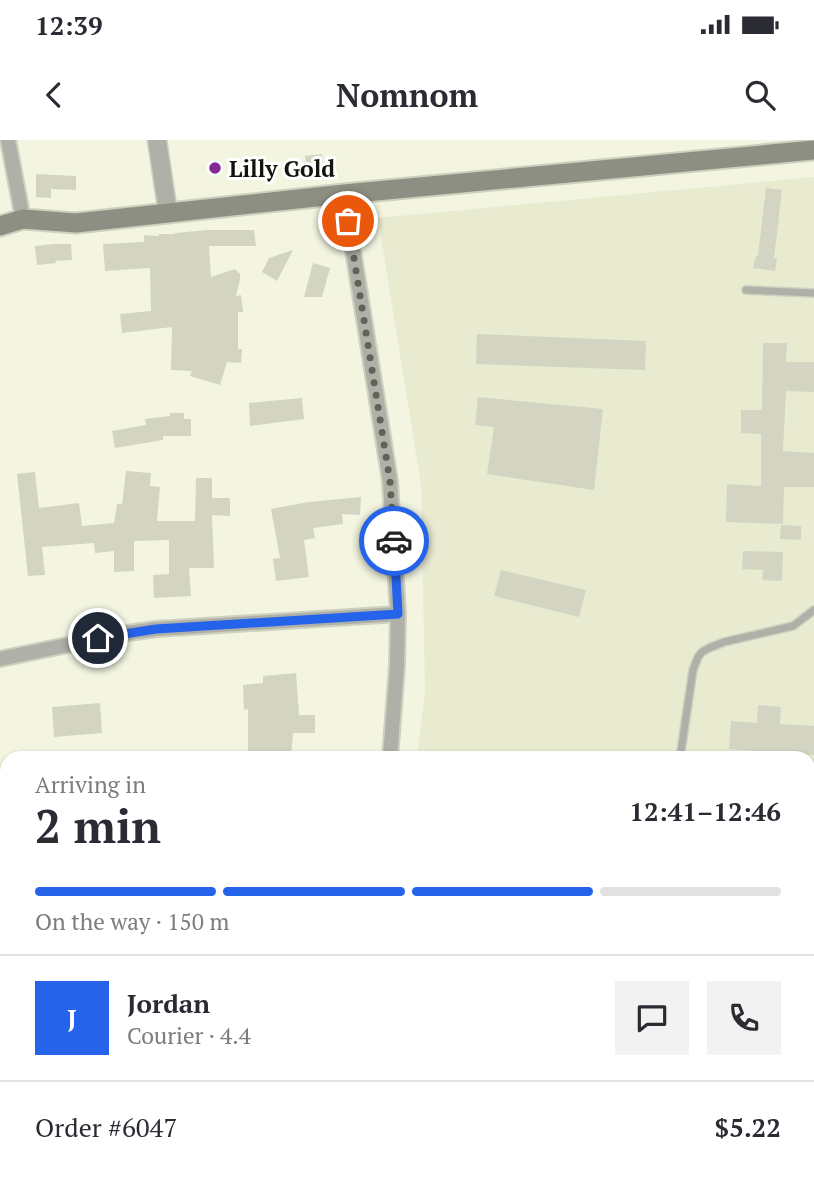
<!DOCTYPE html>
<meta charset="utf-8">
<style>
:root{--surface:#fff;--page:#f2f2f3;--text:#2b2b33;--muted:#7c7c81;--line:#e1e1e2;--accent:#2563eb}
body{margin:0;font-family:"PT Serif",serif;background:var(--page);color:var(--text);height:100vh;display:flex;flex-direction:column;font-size:26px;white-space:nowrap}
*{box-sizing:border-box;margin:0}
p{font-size:23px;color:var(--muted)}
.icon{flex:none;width:38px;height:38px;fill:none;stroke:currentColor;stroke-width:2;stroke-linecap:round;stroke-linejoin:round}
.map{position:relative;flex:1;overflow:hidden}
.panel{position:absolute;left:0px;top:611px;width:816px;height:436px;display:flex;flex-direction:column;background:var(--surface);border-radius:21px 21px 0 0;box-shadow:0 2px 5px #0004}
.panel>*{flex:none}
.pin{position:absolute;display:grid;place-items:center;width:60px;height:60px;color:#fff;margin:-30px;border:4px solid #fff;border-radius:50%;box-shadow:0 2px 7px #0007}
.courier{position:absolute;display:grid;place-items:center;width:70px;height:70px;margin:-35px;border:5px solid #2563eb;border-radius:50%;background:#fff;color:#222;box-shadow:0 2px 9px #0007}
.summary em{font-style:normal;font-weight:800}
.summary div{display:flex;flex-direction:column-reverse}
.summary{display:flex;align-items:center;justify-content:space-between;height:119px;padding:0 35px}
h1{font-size:46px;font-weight:800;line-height:52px}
.bar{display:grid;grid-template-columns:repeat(4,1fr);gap:10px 7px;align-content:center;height:84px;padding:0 35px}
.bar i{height:9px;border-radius:5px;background:var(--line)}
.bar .selected{background:var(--accent)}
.bar p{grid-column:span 4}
.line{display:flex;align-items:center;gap:18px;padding:0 35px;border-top:2px solid var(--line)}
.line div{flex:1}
.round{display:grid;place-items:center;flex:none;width:74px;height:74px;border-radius:0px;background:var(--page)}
.status{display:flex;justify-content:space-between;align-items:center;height:49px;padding:0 35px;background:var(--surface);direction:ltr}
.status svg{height:19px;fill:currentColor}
header{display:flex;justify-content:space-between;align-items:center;height:91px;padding:0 35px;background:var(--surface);font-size:32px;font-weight:800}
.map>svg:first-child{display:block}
.built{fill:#e8ebd0}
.building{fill:#d3d5c2}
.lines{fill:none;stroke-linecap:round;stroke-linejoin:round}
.service-casing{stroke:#cfd1bf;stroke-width:10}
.minor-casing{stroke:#cfd1bf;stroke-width:18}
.tertiary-casing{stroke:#cfd1bf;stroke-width:21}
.secondary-casing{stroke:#cfd1bf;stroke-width:23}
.service{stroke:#afb0a8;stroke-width:7}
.minor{stroke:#afb0a8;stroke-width:14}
.tertiary{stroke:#afb0a8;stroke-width:18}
.secondary{stroke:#8e8f83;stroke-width:19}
.done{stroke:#616357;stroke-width:7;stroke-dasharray:0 12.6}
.route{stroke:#2563eb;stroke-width:9}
.poi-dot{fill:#852994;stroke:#fff;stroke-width:2.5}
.labels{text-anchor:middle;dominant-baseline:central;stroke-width:6;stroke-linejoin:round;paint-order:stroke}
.poi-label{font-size:23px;font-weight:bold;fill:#13140d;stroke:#fff;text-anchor:start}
</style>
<div class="status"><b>12:39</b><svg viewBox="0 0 49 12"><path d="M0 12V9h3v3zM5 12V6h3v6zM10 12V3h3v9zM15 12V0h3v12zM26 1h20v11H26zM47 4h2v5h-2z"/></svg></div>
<header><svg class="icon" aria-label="back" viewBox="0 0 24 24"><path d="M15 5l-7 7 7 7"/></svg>Nomnom<svg class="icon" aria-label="search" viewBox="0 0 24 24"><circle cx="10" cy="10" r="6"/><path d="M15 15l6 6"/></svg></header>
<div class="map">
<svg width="814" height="1045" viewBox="0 0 814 1045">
<rect width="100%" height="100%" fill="#f3f5e1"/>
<path class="built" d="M814,37V1045H369L370,1040H808V618H417L425,551L421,345L378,78Z"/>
<path class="building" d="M322,14L324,30L307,32L305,16Z
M36,34L76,36V50L51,49V58L36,57Z
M766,48L782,50L774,118L777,119L775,131L753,128L756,116H758Z
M208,90H254L256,106H209L211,137L235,129L240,134V140L236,156L241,155L243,172H238V209H242L241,223L227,222L220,245L190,236L192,231L171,230L172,187L122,193L120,174L151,171L150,128L105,131L103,104L144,102V95L159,96V94H175V93Z
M54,104H71L72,120L55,121L56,123L37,125L35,106Z
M293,110L277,141L262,132L269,118Z
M313,123L330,128L322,157H304Z
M477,194L646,201L645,230L476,224Z
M763,203H787L786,222H814V252L786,251L783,311L814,313V347H784L783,384L726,382L727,344L761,346V294L741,293V270H762Z
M478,257L603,269L594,350L487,334L494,287L475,285Z
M302,258L304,279L250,286L249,263Z
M170,273H184V279H191V296H163V300L115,308L112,291L146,285L145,279L170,276Z
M126,331L151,333L150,346L160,347L157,381H195L196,338H212V358H230V376L212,375L214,428H189L191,456L154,458L153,435L169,434V400L134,401V431L114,432V411L95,413L94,403L42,407L45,435L28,436L17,334L35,332L39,368L79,363L82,386L114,383L117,364H122Z
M361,357L360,375L342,374L343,384L313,388L315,398L304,400L309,437L276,441L273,419L280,418L271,369L308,362Z
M781,385L801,386V400L780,399Z
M743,411L783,412L782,441L762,440L763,430L742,429Z
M501,430L586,450L579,477L494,456Z
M296,533L299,575H315V593H293L291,618H248V569L244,570L243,545L263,543V536Z
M100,563L102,593L54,597L52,567Z
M758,565L781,567L780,584L814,586V615L729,609L731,581L757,583Z"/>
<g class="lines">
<defs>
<path id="service" d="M746,150L814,153
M680,618L693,530L698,517L702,512L709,508L724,502L793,486L814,470
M808,727L814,718
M597,1045L599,1040"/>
<path id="minor" d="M8,0L23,79
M344,54L390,341L398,474L397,526L390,618
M0,519L121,494L156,489L398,474
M0,973L7,974
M36,1045L37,1040
M349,1045L350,1040"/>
<path id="tertiary" d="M157,0L168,73"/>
<path id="secondary" d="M0,86L23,79L76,83L344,54L814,10"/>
</defs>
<use href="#service" class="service-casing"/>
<use href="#minor" class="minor-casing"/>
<use href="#tertiary" class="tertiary-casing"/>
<use href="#secondary" class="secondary-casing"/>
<use href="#service" class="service"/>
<use href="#minor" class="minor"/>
<use href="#tertiary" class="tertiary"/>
<use href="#secondary" class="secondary"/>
</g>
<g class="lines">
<path class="done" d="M348,81L390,341L394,401"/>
<path class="route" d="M98,498L156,489L398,474L394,401"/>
</g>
<circle class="poi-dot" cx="215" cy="28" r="7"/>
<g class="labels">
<g class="poi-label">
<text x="229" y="28">Lilly Gold</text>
</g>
</g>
</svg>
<div class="pin" style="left:348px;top:81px;background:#ea580c"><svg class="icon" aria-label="bag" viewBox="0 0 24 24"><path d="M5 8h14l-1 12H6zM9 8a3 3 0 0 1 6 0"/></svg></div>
<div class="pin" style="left:98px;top:498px;background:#1f2937"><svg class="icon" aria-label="home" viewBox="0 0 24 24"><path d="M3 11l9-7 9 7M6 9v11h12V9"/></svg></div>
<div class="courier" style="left:394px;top:401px"><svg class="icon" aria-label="car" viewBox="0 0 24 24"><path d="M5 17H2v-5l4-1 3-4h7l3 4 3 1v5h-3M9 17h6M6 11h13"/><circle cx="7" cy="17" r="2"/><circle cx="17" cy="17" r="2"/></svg></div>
<section class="panel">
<div class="summary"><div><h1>2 min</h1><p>Arriving in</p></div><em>12:41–12:46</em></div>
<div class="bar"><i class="selected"></i><i class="selected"></i><i class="selected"></i><i></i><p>On the way · 150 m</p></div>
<div class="line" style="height:126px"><b class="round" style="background:var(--accent);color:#fff">J</b><div><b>Jordan</b><p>Courier · 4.4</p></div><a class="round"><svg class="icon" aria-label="chat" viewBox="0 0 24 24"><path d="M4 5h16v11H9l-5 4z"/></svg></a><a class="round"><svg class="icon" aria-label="phone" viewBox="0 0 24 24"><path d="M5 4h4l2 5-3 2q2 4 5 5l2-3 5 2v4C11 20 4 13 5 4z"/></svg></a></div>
<div class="line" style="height:91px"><div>Order #6047</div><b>$5.22</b></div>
</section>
</div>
